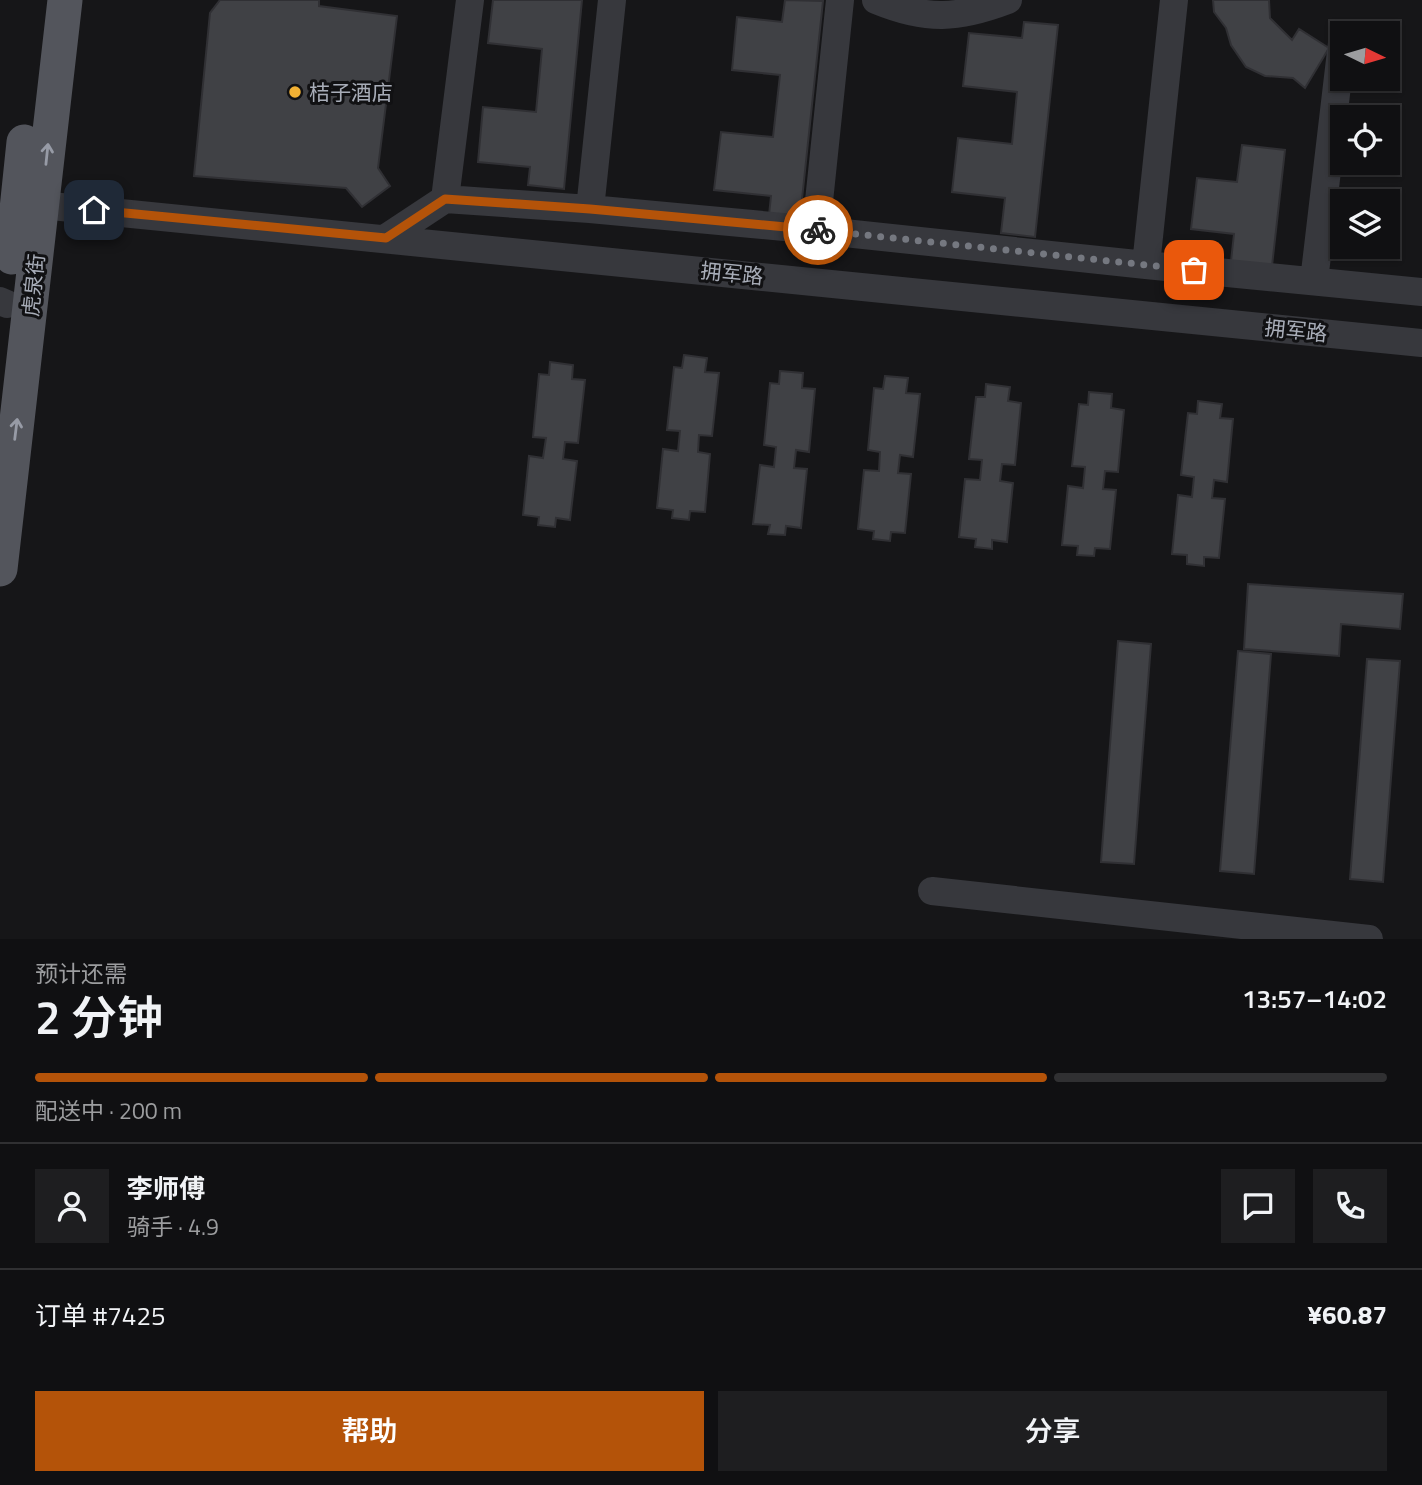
<!DOCTYPE html>
<html lang="zh">
<meta charset="utf-8">
<style>
:root{--surface:#101012;--page:#1e1e20;--text:#f1f3f6;--muted:#9c9d9f;--line:#303032;--accent:#b45309}
body{margin:0;font-family:"Titillium Web","Noto Sans SC",sans-serif;background:var(--page);color:var(--text);height:100vh;display:flex;flex-direction:column;font-size:26px;white-space:nowrap}
*{box-sizing:border-box;margin:0}
p{font-size:23px;color:var(--muted)}
.icon{flex:none;width:38px;height:38px;fill:none;stroke:currentColor;stroke-width:2;stroke-linecap:round;stroke-linejoin:round}
.map{position:relative;height:939px;overflow:hidden}
.panel{display:flex;flex-direction:column;background:var(--surface);flex:1}
.panel>*{flex:none}
.needle{width:46px;rotate:95deg}
.fabs{position:absolute;left:1330px;top:21px;display:grid;gap:14px}
.fabs a{display:grid;place-items:center;width:70px;height:70px;border-radius:0px;background:var(--surface);box-shadow:0 2px 5px #0004,0 0 0 2px var(--line);font-size:35px}
.pin{position:absolute;display:grid;place-items:center;width:60px;height:60px;color:#fff;margin:-30px;border-radius:14px;box-shadow:0 4px 10px #0006}
.courier{position:absolute;display:grid;place-items:center;width:70px;height:70px;margin:-35px;border:5px solid #b45309;border-radius:50%;background:#fff;color:#222;box-shadow:0 2px 9px #0007}
.head em{font-style:normal;font-weight:600}
.head div{display:flex;flex-direction:column-reverse}
.head{display:flex;align-items:center;justify-content:space-between;height:119px;padding:0 35px}
h1{font-size:46px;font-weight:600;line-height:52px}
.bar{display:grid;grid-template-columns:repeat(4,1fr);gap:10px 7px;align-content:center;height:84px;padding:0 35px}
.bar i{height:9px;border-radius:5px;background:var(--line)}
.bar .active{background:var(--accent)}
.bar p{grid-column:span 4}
.line{display:flex;align-items:center;gap:18px;padding:0 35px;border-top:2px solid var(--line)}
.line div{flex:1}
.round{display:grid;place-items:center;flex:none;width:74px;height:74px;border-radius:0px;background:var(--page)}
.button{display:flex;gap:14px;margin-top:auto;padding:14px 35px}
.button a{flex:1;height:80px;border-radius:0px;background:var(--accent);color:#fff;font-size:28px;font-weight:600;line-height:80px;text-align:center}
.button a+a{background:var(--page);color:var(--text)}
.map>svg:first-child{display:block}
.building{fill:#404145;stroke:#303034;stroke-width:2}
.lines{fill:none;stroke-linecap:round;stroke-linejoin:round}
.minor{stroke:#37383d;stroke-width:28}
.major{stroke:#53555c;stroke-width:35}
.oneway{stroke:#979ba6}
.done{stroke:#757880;stroke-width:7;stroke-dasharray:0 12.6}
.route{stroke:#b45309;stroke-width:9}
.poi-dot{fill:#f2b134;stroke:#111113;stroke-width:2.5}
.labels{text-anchor:middle;dominant-baseline:central;stroke-width:6;stroke-linejoin:round;paint-order:stroke}
.poi-label{font-size:21px;fill:#a8adb8;stroke:#111113;text-anchor:start}
.street-label{font-size:21px;fill:#a8adb8;stroke:#111113}
</style>
<div class="map">
<svg width="1422" height="939" viewBox="0 0 1422 939">
<rect width="100%" height="100%" fill="#161618"/>
<path class="building" d="M220,0H319V6L397,16L378,168L390,186L362,207L346,188L194,176L210,13Z
M493,0H582L564,189L528,185L530,167L478,162L483,107L536,112L542,49L488,43Z
M785,0L823,1L800,218L769,215L771,196L714,190L721,132L773,137L780,75L732,70L737,17L782,22Z
M1213,0H1269L1270,18L1292,40L1299,29L1329,48L1305,88L1293,78L1265,76L1246,67L1231,45L1226,28L1214,12Z
M1024,22L1058,25L1035,237L1001,233L1005,198L952,192L958,138L1012,144L1017,92L963,86L969,33L1022,38Z
M1242,145L1285,150L1272,266L1231,261L1234,234L1191,229L1197,178L1237,182Z
M684,355L707,358L705,372L719,373L712,436L699,435L698,452L710,454L705,512L690,511L689,520L672,518L673,510L657,508L663,449L678,451L680,431L667,430L674,367L682,368Z
M550,362L573,365L572,379L585,380L578,443L565,442L563,459L577,461L570,520L556,518L555,527L538,525L539,517L523,515L529,456L543,458L546,438L533,437L539,374L549,375Z
M780,371L803,373L802,388L815,389L809,452L796,450L794,468L807,469L801,528L786,526L785,535L768,534L770,525L753,524L760,465L774,467L776,447L764,445L770,383L779,384Z
M885,376L908,378L906,393L920,394L913,457L900,455L898,473L911,474L905,533L891,532L890,541L873,539L874,531L858,529L864,470L879,471L880,452L868,450L874,388L883,389Z
M986,384L1010,387L1008,401L1021,403L1015,465L1002,464L1000,481L1013,483L1007,542L992,540V549L975,547L976,539L959,537L965,479L980,480L982,460L969,459L976,397H985Z
M1089,392L1112,394L1111,408L1124,410L1118,472L1105,471L1103,489L1116,490L1110,549L1095,548L1094,556L1077,555L1078,546L1062,545L1068,486L1083,488L1085,467L1072,466L1079,404L1088,405Z
M1198,401L1222,404L1220,418L1233,419L1227,482L1214,480L1212,498L1225,499L1219,558L1204,557V566L1187,564V555L1172,554L1178,495L1192,497L1194,477L1181,475L1188,413L1197,414Z
M1248,584L1403,594L1400,629L1341,624L1339,656L1244,649Z
M1118,641L1151,644L1134,864L1101,862Z
M1238,651L1271,654L1254,874L1220,871Z
M1367,659L1400,661L1383,882L1350,879Z"/>
<g class="lines">
<path class="minor" d="M876,0C927,21 958,19 1008,0
M445,199L470,0
M41,205L1422,343
M590,209L612,0
M816,230L840,0
M386,238L445,199L590,209L816,230L1146,265L1422,292
M1146,265L1174,0
M1314,281L1342,43
M0,301L7,304
M932,891L1369,939"/>
<path class="major" d="M12,257L24,142
M0,569L65,0"/>
</g>
<defs><path id="oneway-shaft" d="M-6 0H5M1.5-3L5.5 0L1.5 3" fill="none" stroke-width="1.6" stroke-linecap="round" stroke-linejoin="round" transform="scale(1.75)"/></defs>
<g class="oneway">
<use href="#oneway-shaft" transform="translate(47 154) rotate(-84)"/>
<use href="#oneway-shaft" transform="translate(16 429) rotate(-83)"/>
</g>
<g class="lines">
<path class="done" d="M818,230L1194,270"/>
<path class="route" d="M94,210L386,238L445,199L590,209L818,230"/>
</g>
<circle class="poi-dot" cx="295" cy="92" r="7"/>
<g class="labels">
<g class="poi-label">
<text x="309" y="92">桔子酒店</text>
</g>
<g class="street-label">
<text transform="translate(732 273) rotate(6)">拥军路</text>
<text transform="translate(33 285) rotate(-84)">虎泉街</text>
<text transform="translate(1296 330) rotate(6)">拥军路</text>
</g>
</g>
</svg>
<div class="fabs">
<a><svg class="needle" viewBox="-14 -14 28 28"><path d="M0-13l5 13h-10z" fill="#e53935"/><path d="M0 13l5-13h-10z" fill="#9c9d9f"/></svg></a>
<a><svg class="icon" aria-label="locate" viewBox="0 0 24 24"><circle cx="12" cy="12" r="6"/><path d="M12 2v4M12 18v4M2 12h4M18 12h4"/></svg></a>
<a><svg class="icon" aria-label="layers" viewBox="0 0 24 24"><path d="M12 4l9 5-9 5-9-5zM3 14l9 5 9-5"/></svg></a>
</div>
<div class="pin" style="left:1194px;top:270px;background:#ea580c"><svg class="icon" aria-label="bag" viewBox="0 0 24 24"><path d="M5 8h14l-1 12H6zM9 8a3 3 0 0 1 6 0"/></svg></div>
<div class="pin" style="left:94px;top:210px;background:#1f2937"><svg class="icon" aria-label="home" viewBox="0 0 24 24"><path d="M3 11l9-7 9 7M6 9v11h12V9"/></svg></div>
<div class="courier" style="left:818px;top:230px"><svg class="icon" aria-label="bike" viewBox="0 0 24 24"><circle cx="6" cy="16" r="4"/><circle cx="18" cy="16" r="4"/><path d="M6 16l4-8h5l3 8M10 8l3 8H6M13 5h3"/></svg></div>
</div>
<section class="panel">
<div class="head"><div><h1>2 分钟</h1><p>预计还需</p></div><em>13:57–14:02</em></div>
<div class="bar"><i class="active"></i><i class="active"></i><i class="active"></i><i></i><p>配送中 · 200 m</p></div>
<div class="line" style="height:126px"><a class="round"><svg class="icon" aria-label="person" viewBox="0 0 24 24"><circle cx="12" cy="8" r="4"/><path d="M4 21q1-7 8-7t8 7"/></svg></a><div><b>李师傅</b><p>骑手 · 4.9</p></div><a class="round"><svg class="icon" aria-label="chat" viewBox="0 0 24 24"><path d="M4 5h16v11H9l-5 4z"/></svg></a><a class="round"><svg class="icon" aria-label="phone" viewBox="0 0 24 24"><path d="M5 4h4l2 5-3 2q2 4 5 5l2-3 5 2v4C11 20 4 13 5 4z"/></svg></a></div>
<div class="line" style="height:91px"><div>订单 #7425</div><b>¥60.87</b></div>
<div class="button"><a>帮助</a><a>分享</a></div>
</section>
